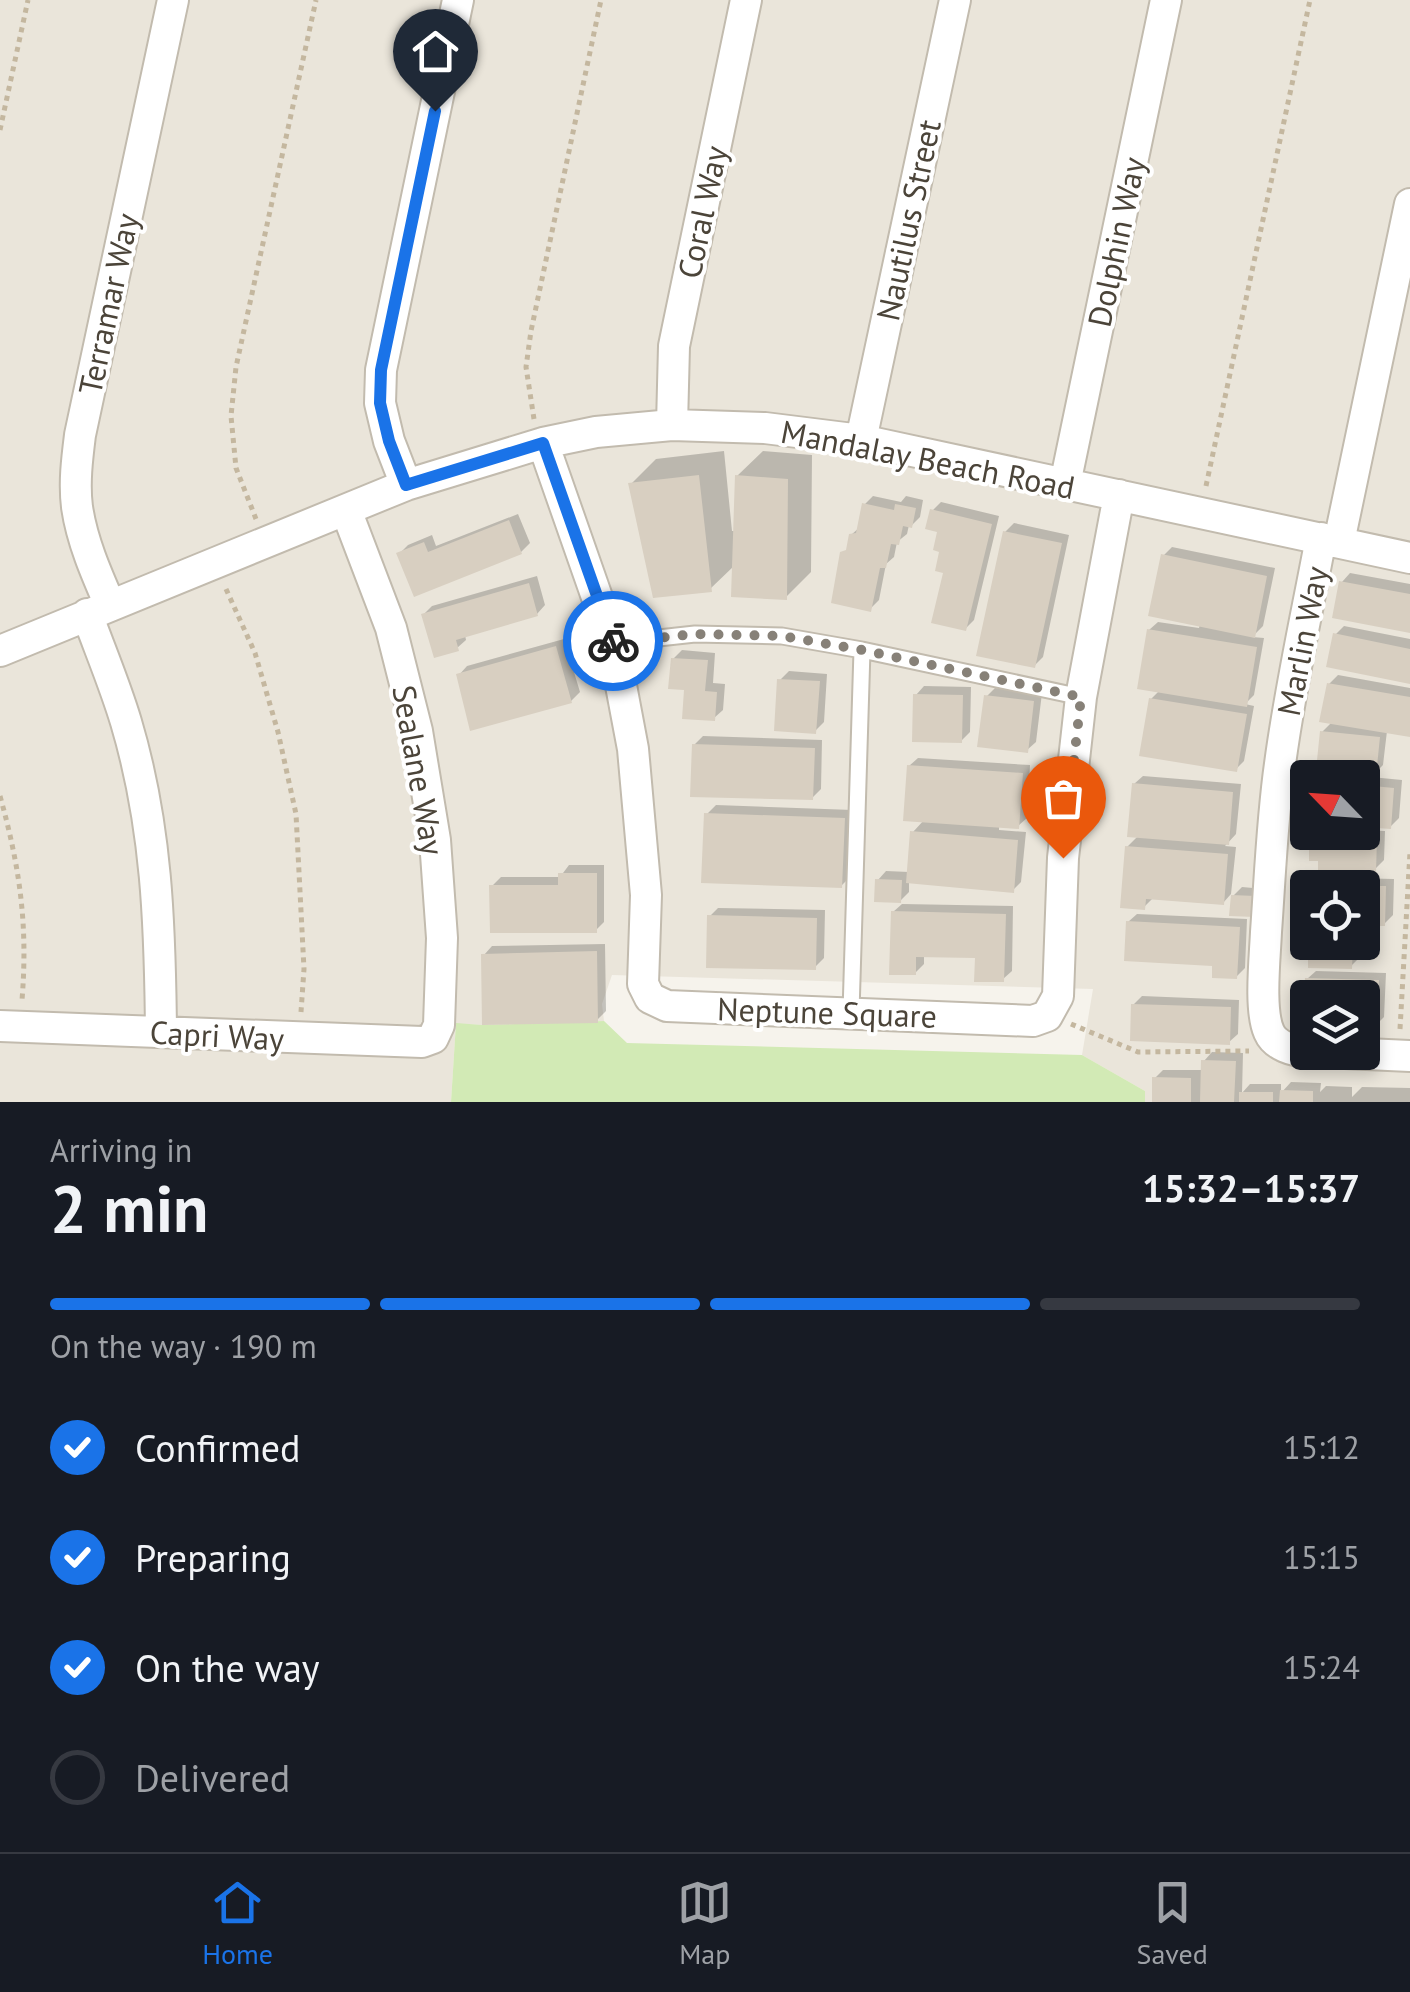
<!DOCTYPE html>
<meta charset="utf-8">
<style>
:root{--surface:#171b24;--page:#20242c;--text:#f1f3f6;--muted:#9ea1a6;--line:#363941;--accent:#1a73e8}
body{margin:0;font-family:"PT Sans",sans-serif;background:var(--page);color:var(--text);height:100vh;display:flex;flex-direction:column;font-size:38px;white-space:nowrap}
*{box-sizing:border-box;margin:0}
p{font-size:32px;color:var(--muted)}
.icon{flex:none;width:55px;height:55px;fill:none;stroke:currentColor;stroke-width:2;stroke-linecap:round;stroke-linejoin:round}
.map{position:relative;height:1102px;overflow:hidden}
.details{display:flex;flex-direction:column;background:var(--surface);flex:1}
.details>*{flex:none}
.needle{width:65px;rotate:295deg}
.buttons{position:absolute;left:1290px;top:760px;display:grid;gap:20px}
.buttons a{display:grid;place-items:center;width:90px;height:90px;border-radius:10px;background:var(--surface);box-shadow:0 5px 15px #0003;font-size:50px}
.pin{position:absolute;display:grid;place-items:center;width:85px;height:85px;color:#fff;margin:-102px -42px;border-radius:50% 50% 50% 0;rotate:-45deg;box-shadow:0 0 10px #0007}
.pin .icon{rotate:45deg}
.courier{position:absolute;display:grid;place-items:center;width:100px;height:100px;margin:-50px;border:8px solid #1a73e8;border-radius:50%;background:#fff;color:#222;box-shadow:0 2px 12px #0007}
.headline em{font-style:normal;font-weight:700}
.headline div{display:flex;flex-direction:column-reverse}
.headline{display:flex;align-items:center;justify-content:space-between;height:170px;padding:0 50px}
h1{font-size:65px;font-weight:700;line-height:75px}
.bar{display:grid;grid-template-columns:repeat(4,1fr);gap:15px 10px;align-content:center;height:120px;padding:0 50px}
.bar i{height:12px;border-radius:8px;background:var(--line)}
.bar .on{background:var(--accent)}
.bar p{grid-column:span 4}
ol{padding:0 50px;list-style:none}
li{display:flex;align-items:center;gap:30px;height:110px}
li p{margin-inline-start:auto}
li .icon{padding:10px;border-radius:50%;background:var(--accent);color:#fff;stroke-width:4}
li:last-child{color:var(--muted)}
li i{width:55px;height:55px;border:5px solid var(--line);border-radius:50%}
.tab-bar{display:flex;justify-content:space-around;align-items:center;height:140px;border-top:2px solid var(--line);background:var(--surface);font-size:28px;color:var(--muted)}
.tab-bar a{display:grid;justify-items:center;gap:5px}
.tab-bar .on{color:var(--accent)}
.map>svg:first-child{display:block}
.residential{fill:#eae5da;fill-rule:evenodd}
.green{fill:#d2eab5}
.shadow{fill:#0003}
.building{fill:#d8cfc1}
.lines{fill:none;stroke-linecap:round;stroke-linejoin:round}
.lane-casing{stroke:#c2bbae;stroke-width:19}
.street-casing{stroke:#c2bbae;stroke-width:34}
.path{stroke:#c4b79f;stroke-width:5;stroke-dasharray:5 5;stroke-linecap:butt}
.lane{stroke:#fff;stroke-width:15}
.street{stroke:#fff;stroke-width:30}
.done{stroke:#878178;stroke-width:10;stroke-dasharray:0 18}
.route{stroke:#1a73e8;stroke-width:12}
.labels{text-anchor:middle;dominant-baseline:central;stroke-width:8;stroke-linejoin:round;paint-order:stroke}
.street-label{font-size:32px;fill:#4b4439;stroke:#fff}
</style>
<div class="map">
<svg width="1410" height="1102" viewBox="0 0 1410 1102">
<rect width="100%" height="100%" fill="#f6f3ec"/>
<path class="residential" d="M0,0H1410V1102H1145V1091L1082,1055L1093,989L612,975L602,1004L604,1021L482,1025L456,1024L451,1102H0ZM1308,778H1362V832H1308ZM1308,888H1362V942H1308ZM1308,998H1362V1052H1308Z"/>
<path class="green" d="M604,1021L627,1043L1082,1055L1145,1091V1102H451L456,1023L482,1025Z"/>
<path class="shadow" d="M724,451L732,531H736L737,476L763,451L812,455L811,572L786,597L735,565L710,589L631,484L656,459Z
M873,496L901,502L906,496L923,500L920,517L911,526L909,525L907,534L897,542L894,557L886,564L879,600L870,609L849,547L851,535L860,527L864,505Z
M941,502L999,516L974,620L965,629L946,571L940,531L932,511Z
M518,514L530,543L521,552L399,554L408,545L432,535L436,546Z
M1014,523L1069,535L1043,657L1035,665L1005,532Z
M1172,547L1275,568L1263,626L1252,637L1264,638L1254,695L1245,704L1254,706L1244,761L1236,769L1151,699L1160,690L1149,630L1158,622L1199,628L1200,624L1163,556Z
M1350,573L1410,584V630L1342,582Z
M537,576L545,605L537,614L465,635L466,640L457,648L424,614L432,606Z
M1344,626L1410,639V682L1336,634Z
M564,639L580,692L571,701L459,675L467,666Z
M682,650L715,653L713,683L725,684L723,710L714,718L686,687L673,659Z
M789,671L827,674L824,722L815,731L780,680Z
M1338,675L1410,688V735L1387,731L1383,765L1371,777L1402,780L1399,818L1390,827L1362,824V778H1321L1329,769L1322,732L1333,721L1329,684Z
M924,686L971,687L970,732L961,741L916,695Z
M995,688L1042,693L1036,742L1027,750L986,697Z
M703,736L822,740L821,789L812,798L694,745Z
M918,758L1030,765L1027,818L1018,826L999,825V830L1026,832L1021,882L1013,890L909,881V892L900,901L878,880L886,871L909,872L913,832L924,820L909,766Z
M1143,776L1241,784L1236,834L1225,846L1236,847L1231,894L1223,903L1154,897L1144,907L1127,847L1139,835L1134,784Z
M716,805L853,810L850,877L841,886L707,814Z
M1362,830L1385,831L1384,860L1375,869L1312,838L1318,832H1362Z
M569,865H604V922L596,930L492,886L501,877H560Z
M1310,877L1394,879L1393,915L1384,924L1362,888L1302,886Z
M1242,887L1264,889L1263,906L1233,896Z
M902,904L1013,906L1012,971L1003,979L977,956L924,955V964L915,973L893,912Z
M718,908L825,910L824,958L815,967L709,917Z
M1137,914L1247,919L1245,968L1236,977L1215,963L1128,922Z
M1311,942H1360V957L1351,966Z
M605,944L606,1011L597,1020L484,955L492,946Z
M1316,971L1386,973L1384,1017L1376,1025L1362,998H1308L1307,979Z
M1142,996L1239,1000L1238,1034L1229,1042L1133,1005Z
M1212,1052L1243,1053L1242,1093L1250,1084H1281V1093L1291,1082L1321,1083L1320,1092L1326,1086L1352,1087V1097L1362,1087L1410,1088V1102H1154L1155,1078L1163,1070H1203L1204,1061Z"/>
<path class="building" d="M699,475L712,592L653,598L628,483Z
M735,475L788,479L787,600L731,597Z
M862,503L894,510L895,504L916,508L912,528L903,526L899,545L891,544L886,568H880L871,612L831,603L840,552L846,550L849,534L856,533Z
M930,509L992,524L966,631L931,623L943,573L935,571L939,552L933,550L937,532L925,529Z
M509,520L522,554L414,597L396,553L424,542L428,552Z
M1003,531L1062,543L1035,668L976,656Z
M1161,554L1267,576L1255,638L1148,616Z
M1339,581L1410,594V633L1332,618Z
M529,583L538,616L456,640L459,651L434,658L421,614Z
M1147,629L1257,647L1247,707L1137,689Z
M1333,633L1410,649V684L1326,667Z
M556,646L572,703L470,731L456,674Z
M671,658L708,660L705,691L717,692L715,721L682,719L684,690L668,689Z
M777,679L820,681L816,734L774,731Z
M1327,683L1410,697V737L1319,722Z
M913,694L963,695L962,743L912,742Z
M984,695L1034,701L1028,753L977,747Z
M1149,698L1247,714L1237,772L1139,756Z
M1320,731L1380,737L1376,776L1316,770Z
M692,744L815,748L813,800L690,797Z
M907,765L1023,773L1019,829L903,821Z
M1132,783L1233,792L1229,845L1127,837Z
M1362,785L1394,788L1391,829L1362,827Z
M704,813L845,818L842,888L701,883Z
M910,831L1018,840L1014,893L906,883Z
M1309,837L1377,838L1376,872L1318,871V861H1309Z
M1125,846L1228,854L1224,905L1146,899L1145,910L1120,908Z
M558,873H597V933H490L489,885H558Z
M875,879L902,880L901,903L874,902Z
M1299,885H1308V925H1298Z
M1362,886H1386L1385,926H1362Z
M1231,895L1256,896L1255,917L1229,916Z
M891,911L1006,914L1004,982H974L975,958L916,957V975H889Z
M707,915L817,918L816,970L706,968Z
M1126,921L1240,927L1237,979L1212,978V966L1124,961Z
M1308,942H1353L1352,969L1308,968Z
M597,951L598,1023L482,1025L481,954Z
M1305,978L1379,980L1377,1028L1362,1027V998H1308V1010H1303Z
M1131,1004L1231,1007L1230,1045L1130,1041Z
M1201,1060L1236,1061L1234,1102H1200Z
M1152,1077L1191,1078V1102H1152Z
M1280,1090L1313,1091V1102H1279Z
M1239,1092H1273V1102H1239Z"/>
<g class="lines">
<defs>
<path id="lane" d="M613,643L695,634L782,636L862,650L1081,697
M851,1012L862,650"/>
<path id="street" d="M672,425L674,346L746,0
M861,440L955,0
M543,443L613,643L633,749L646,895L643,984L650,998L667,1006L1033,1021L1047,1016L1058,996L1063,858L1081,697L1119,495
M1065,484L1166,0
M406,485L389,441L380,403L381,370L458,0
M1339,542L1410,204
M110,605C96,573 82,541 77,507C74,483 77,459 80,435L173,0
M87,614C100,650 115,685 126,722C157,826 160,925 161,1032
M0,651L406,485L543,443L596,432L672,425L765,428L861,440L1410,558
M0,1026L422,1042L433,1038L439,1025L442,938L435,840L417,731L391,628L346,510
M1308,1052C1293,1051 1275,1046 1269,1032C1259,1010 1265,957 1266,932C1270,877 1272,820 1280,764C1290,688 1307,613 1321,538
M1323,1052L1410,1056"/>
</defs>
<use href="#lane" class="lane-casing"/>
<use href="#street" class="street-casing"/>
<path class="path" d="M0,130L28,0
M534,419L526,367L531,331L601,0
M1206,486L1310,0
M256,519L236,468L231,416L236,367L316,0
M226,589L255,653L278,732L296,814L304,969L301,1012
M0,796C20,868 28,925 22,1000
M1071,1024L1138,1052L1249,1051
M1400,1029L1410,852"/>
<use href="#lane" class="lane"/>
<use href="#street" class="street"/>
</g>
<g class="lines">
<path class="done" d="M613,641V643L695,634L782,636L862,650L1081,697L1063,858"/>
<path class="route" d="M435,111L381,370L380,403L389,441L406,485L543,443L613,641"/>
</g>
<g class="labels">
<g class="street-label">
<text transform="translate(702 212) rotate(-78)">Coral Way</text>
<text transform="translate(908 220) rotate(-78)">Nautilus Street</text>
<text transform="translate(1116 242) rotate(-78)">Dolphin Way</text>
<text transform="translate(108 304) rotate(-78)">Terramar Way</text>
<text transform="translate(928 459) rotate(11)">Mandalay Beach Road</text>
<text transform="translate(1302 641) rotate(-79)">Marlin Way</text>
<text transform="translate(419 770) rotate(80)">Sealane Way</text>
<text transform="translate(827 1012) rotate(2)">Neptune Square</text>
<text transform="translate(217 1035) rotate(3)">Capri Way</text>
</g>
</g>
</svg>
<div class="buttons">
<a><svg class="needle" viewBox="-14 -14 28 28"><path d="M0-13l5 13h-10z" fill="#e53935"/><path d="M0 13l5-13h-10z" fill="#9ea1a6"/></svg></a>
<a><svg class="icon" aria-label="locate" viewBox="0 0 24 24"><circle cx="12" cy="12" r="6"/><path d="M12 2v4M12 18v4M2 12h4M18 12h4"/></svg></a>
<a><svg class="icon" aria-label="layers" viewBox="0 0 24 24"><path d="M12 4l9 5-9 5-9-5zM3 14l9 5 9-5"/></svg></a>
</div>
<div class="pin" style="left:1063px;top:858px;background:#ea580c"><svg class="icon" aria-label="bag" viewBox="0 0 24 24"><path d="M5 8h14l-1 12H6zM9 8a3 3 0 0 1 6 0"/></svg></div>
<div class="pin" style="left:435px;top:111px;background:#1f2937"><svg class="icon" aria-label="home" viewBox="0 0 24 24"><path d="M3 11l9-7 9 7M6 9v11h12V9"/></svg></div>
<div class="courier" style="left:613px;top:641px"><svg class="icon" aria-label="bike" viewBox="0 0 24 24"><circle cx="6" cy="16" r="4"/><circle cx="18" cy="16" r="4"/><path d="M6 16l4-8h5l3 8M10 8l3 8H6M13 5h3"/></svg></div>
</div>
<section class="details">
<div class="headline"><div><h1>2 min</h1><p>Arriving in</p></div><em>15:32–15:37</em></div>
<div class="bar"><i class="on"></i><i class="on"></i><i class="on"></i><i></i><p>On the way · 190 m</p></div>
<ol>
<li><svg class="icon" aria-label="check" viewBox="0 0 24 24"><path d="M5 12l5 5 9-10"/></svg>Confirmed<p>15:12</p></li>
<li><svg class="icon" aria-label="check" viewBox="0 0 24 24"><path d="M5 12l5 5 9-10"/></svg>Preparing<p>15:15</p></li>
<li><svg class="icon" aria-label="check" viewBox="0 0 24 24"><path d="M5 12l5 5 9-10"/></svg>On the way<p>15:24</p></li>
<li><i></i>Delivered</li>
</ol>
</section>
<nav class="tab-bar">
<a class="on"><svg class="icon" aria-label="home" viewBox="0 0 24 24"><path d="M3 11l9-7 9 7M6 9v11h12V9"/></svg>Home</a>
<a><svg class="icon" aria-label="map" viewBox="0 0 24 24"><path d="M3 6l6-2 6 2 6-2v14l-6 2-6-2-6 2zM9 4v14M15 6v14"/></svg>Map</a>
<a><svg class="icon" aria-label="saved" viewBox="0 0 24 24"><path d="M7 4h10v16l-5-4-5 4z"/></svg>Saved</a>
</nav>
